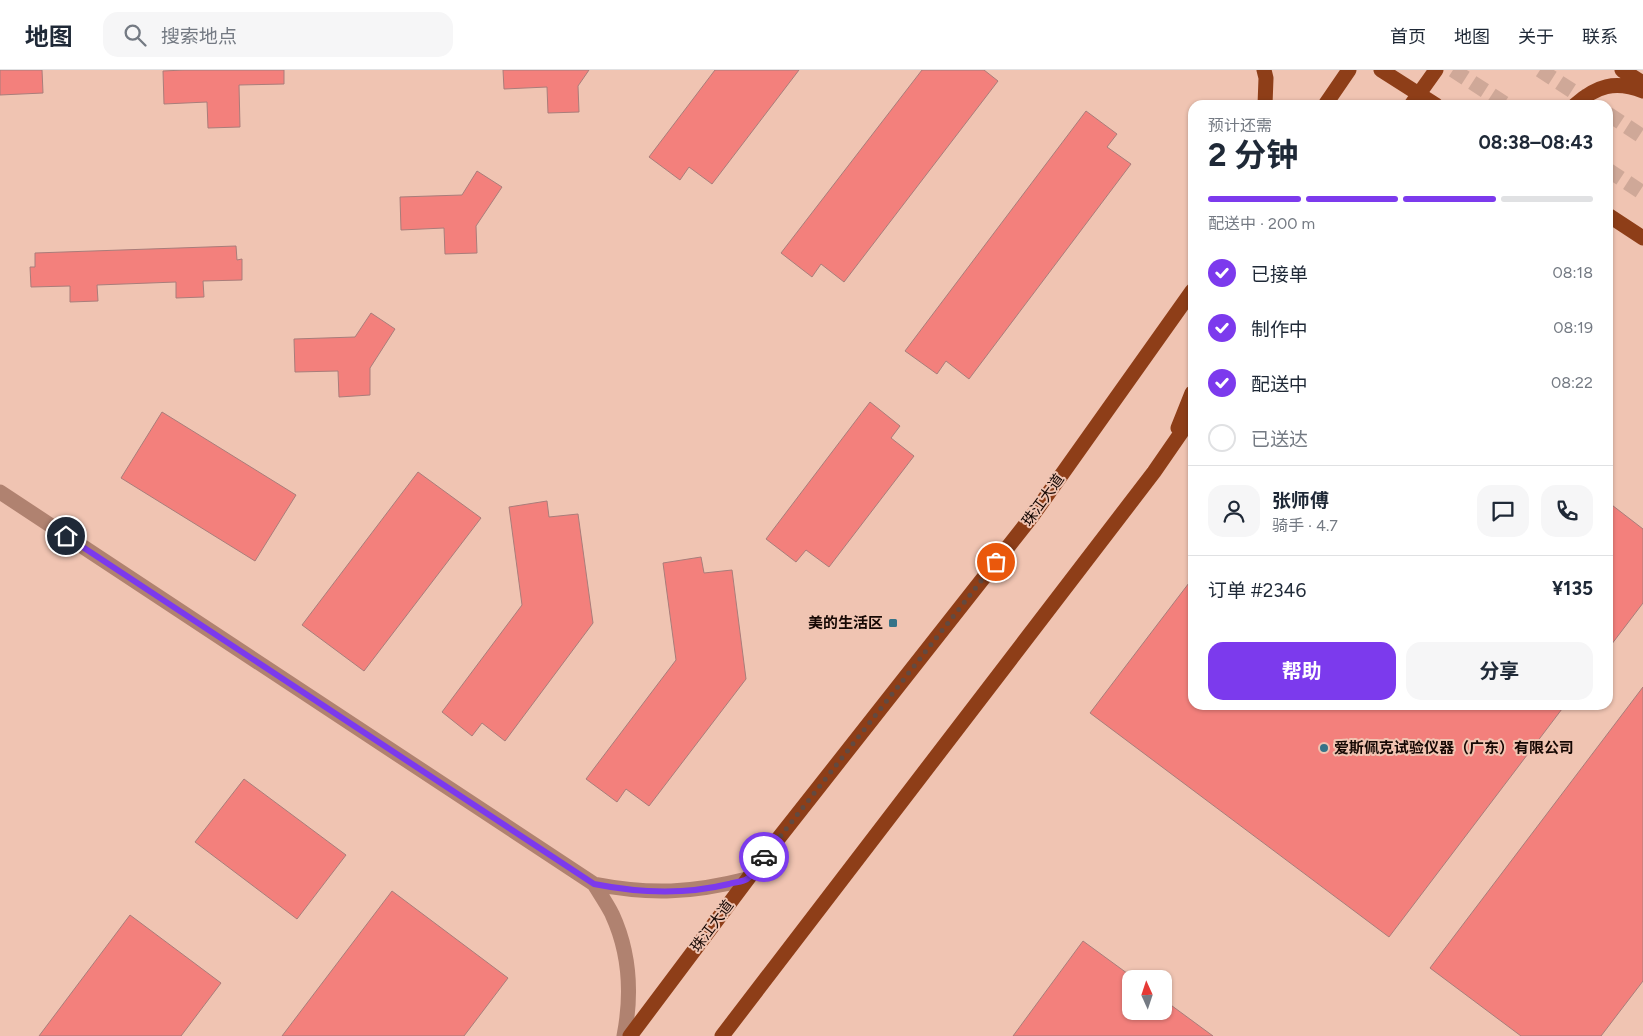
<!DOCTYPE html>
<html lang="zh">
<meta charset="utf-8">
<style>
:root{--surface:#fff;--page:#f6f6f7;--text:#1f2937;--muted:#747a83;--line:#e0e1e3;--accent:#7c3aed}
body{margin:0;font-family:Figtree,"Noto Sans SC",sans-serif;background:var(--page);color:var(--text);height:100vh;display:flex;flex-direction:column;font-size:19px;white-space:nowrap}
*{box-sizing:border-box;margin:0}
p{font-size:16px;color:var(--muted)}
.icon{flex:none;width:28px;height:28px;fill:none;stroke:currentColor;stroke-width:2;stroke-linecap:round;stroke-linejoin:round}
.map{position:relative;flex:1;overflow:hidden}
.side{position:absolute;left:1188px;top:30px;width:425px;height:610px;display:flex;flex-direction:column;background:var(--surface);border-radius:15px;box-shadow:0 1px 4px #0004}
.side>*{flex:none}
.needle{width:32px;rotate:357deg}
.tools{position:absolute;left:1122px;top:900px;display:grid;gap:10px}
.tools a{display:grid;place-items:center;width:50px;height:50px;border-radius:10px;background:var(--surface);box-shadow:0 1px 4px #0004;font-size:25px}
.pin{position:absolute;display:grid;place-items:center;width:42px;height:42px;color:#fff;margin:-21px;border:2px solid #fff;border-radius:50%;box-shadow:0 1px 5px #0007}
.courier{position:absolute;display:grid;place-items:center;width:50px;height:50px;margin:-25px;border:4px solid #7c3aed;border-radius:50%;background:#fff;color:#222;box-shadow:0 1px 6px #0007}
.overview em{font-style:normal;font-weight:700}
.overview div{display:flex;flex-direction:column-reverse}
.overview{display:flex;align-items:center;justify-content:space-between;height:85px;padding:0 20px}
h1{font-size:32px;font-weight:700;line-height:38px}
.bar{display:grid;grid-template-columns:repeat(4,1fr);gap:8px 5px;align-content:center;height:60px;padding:0 20px}
.bar i{height:6px;border-radius:4px;background:var(--line)}
.bar .active{background:var(--accent)}
.bar p{grid-column:span 4}
.line{display:flex;align-items:center;gap:12px;padding:0 20px;border-top:1px solid var(--line)}
.line div{flex:1}
.round{display:grid;place-items:center;flex:none;width:52px;height:52px;border-radius:15px;background:var(--page)}
ol{padding:0 20px;list-style:none}
li{display:flex;align-items:center;gap:15px;height:55px}
li p{margin-inline-start:auto}
li .icon{padding:5px;border-radius:50%;background:var(--accent);color:#fff;stroke-width:4}
li:last-child{color:var(--muted)}
li i{width:28px;height:28px;border:2px solid var(--line);border-radius:50%}
.action{display:flex;gap:10px;margin-top:auto;padding:10px 20px}
.action a{flex:1;height:58px;border-radius:15px;background:var(--accent);color:#fff;font-size:20px;font-weight:700;line-height:58px;text-align:center}
.action a+a{background:var(--page);color:var(--text)}
header{display:flex;align-items:center;gap:30px;box-sizing:border-box;height:70px;padding:0 25px;background:var(--surface);border-bottom:1px solid var(--line)}
header strong{font-size:24px}
nav{display:flex;gap:28px;margin-inline-start:auto;font-size:18px}
.search{width:350px;height:45px;background:var(--page);display:flex;align-items:center;gap:12px;box-sizing:border-box;padding:0 18px;border-radius:15px;color:var(--muted);font-size:19px}
.map>svg:first-child{display:block}
.building{fill:#f3807c;stroke:#a97d7a}
.lines{fill:none;stroke-linecap:round;stroke-linejoin:round}
.primary-tunnel{stroke:#cfa898;stroke-width:15;stroke-dasharray:15 8;stroke-linecap:butt}
.street{stroke:#b08270;stroke-width:15}
.primary{stroke:#8e3e18;stroke-width:15}
.done{stroke:#624a41;stroke-width:5;stroke-dasharray:0 9}
.route{stroke:#7c3aed;stroke-width:6}
.poi-dot{fill:#357388;stroke:#f0c4b2;stroke-width:2}
.labels{text-anchor:middle;dominant-baseline:central;stroke-width:4;stroke-linejoin:round;paint-order:stroke}
.street-label{font-size:15px;fill:#160804;stroke:#f0c4b2}
.poi-label{font-size:15px;font-weight:bold;fill:#160804;stroke:#f0c4b2;text-anchor:end}
</style>
<header>
<strong>地图</strong>
<div class="search"><svg class="icon" aria-label="search" viewBox="0 0 24 24"><circle cx="10" cy="10" r="6"/><path d="M15 15l6 6"/></svg>搜索地点</div>
<nav><a>首页</a><a>地图</a><a>关于</a><a>联系</a></nav>
</header>
<div class="map">
<svg width="1643" height="966" viewBox="0 0 1643 966">
<rect width="100%" height="100%" fill="#f0c4b2"/>
<path class="building" d="M0,0H42L43,23L0,25Z
M184,0H284V14L239,15L240,57L208,58L207,32L164,34L163,1Z
M503,0H589L578,16L579,42L548,43L547,17L504,19Z
M715,0H799L712,114L689,97L680,110L649,87Z
M922,0H984L998,11L844,212L821,194L812,207L781,183Z
M1086,41L1117,64L1107,77L1131,94L969,309L946,291L937,304L905,281Z
M477,101L502,117L476,156L477,183L445,184L444,158L401,160L400,127L462,125Z
M236,176L237,190L242,189V210L203,211L204,227L176,228V212L97,215L98,231L70,232V216L31,217L30,197H35V183Z
M371,243L395,259L370,298V325L339,327L338,301L295,302L294,269L355,267Z
M870,332L900,356L891,368L914,386L829,497L806,480L796,492L766,469Z
M162,342L296,425L255,491L121,408Z
M418,402L481,448L364,601L302,555Z
M547,431L549,447L578,444L593,553L505,671L482,653L472,666L442,642L522,535L509,437Z
M1608,432L1643,459V533L1608,579Z
M701,487L704,503L732,500L746,609L649,736L626,719L617,732L586,709L676,590L663,493Z
M1192,509V635H1565L1389,867L1090,643Z
M1643,617V911L1601,966H1521L1430,898Z
M244,709L346,785L297,849L195,772Z
M392,821L508,908L464,966H282Z
M130,845L221,913L181,966H39Z
M1083,871L1135,909H1131V941H1164V930L1213,966H1013Z"/>
<g class="lines">
<path class="primary-tunnel" d="M1453,0L1507,35
M1540,0L1594,35
M1608,44L1643,67
M1608,100L1643,123"/>
<path class="street" d="M0,422L594,814C651,825 692,823 747,809
M594,814C600,824 607,834 612,844C630,883 632,925 624,966"/>
<path class="primary" d="M1264,0L1266,8L1265,35
M1381,0L1436,35
M1622,0L1643,13
M1325,35L1349,0
M1411,35L1436,0
M1575,35C1596,16 1615,10 1643,21
M1608,145L1643,168
M1178,358L1192,323
M630,966L774,774L1033,445L1192,221
M722,966L1154,402L1192,347"/>
</g>
<g class="lines">
<path class="done" d="M764,787L996,492"/>
<path class="route" d="M66,466L594,814C639,823 684,825 729,814C734,812 743,812 747,809C754,804 759,793 764,787"/>
</g>
<g class="poi-dot">
<rect x="888" y="548" width="10" height="10" rx="2.5"/>
<circle cx="1324" cy="678" r="5"/>
</g>
<g class="labels">
<g class="street-label">
<text transform="translate(1043 430) rotate(-54)">珠江大道</text>
<text transform="translate(712 856) rotate(-53)">珠江大道</text>
</g>
<g class="poi-label">
<text x="883" y="553">美的生活区</text>
<text x="1334" y="678" text-anchor="start">爱斯佩克试验仪器（广东）有限公司</text>
</g>
</g>
</svg>
<div class="tools">
<a><svg class="needle" viewBox="-14 -14 28 28"><path d="M0-13l5 13h-10z" fill="#e53935"/><path d="M0 13l5-13h-10z" fill="#747a83"/></svg></a>
</div>
<div class="pin" style="left:996px;top:492px;background:#ea580c"><svg class="icon" aria-label="bag" viewBox="0 0 24 24"><path d="M5 8h14l-1 12H6zM9 8a3 3 0 0 1 6 0"/></svg></div>
<div class="pin" style="left:66px;top:466px;background:#1f2937"><svg class="icon" aria-label="home" viewBox="0 0 24 24"><path d="M3 11l9-7 9 7M6 9v11h12V9"/></svg></div>
<div class="courier" style="left:764px;top:787px"><svg class="icon" aria-label="car" viewBox="0 0 24 24"><path d="M5 17H2v-5l4-1 3-4h7l3 4 3 1v5h-3M9 17h6M6 11h13"/><circle cx="7" cy="17" r="2"/><circle cx="17" cy="17" r="2"/></svg></div>
<section class="side">
<div class="overview"><div><h1>2 分钟</h1><p>预计还需</p></div><em>08:38–08:43</em></div>
<div class="bar"><i class="active"></i><i class="active"></i><i class="active"></i><i></i><p>配送中 · 200 m</p></div>
<ol>
<li><svg class="icon" aria-label="check" viewBox="0 0 24 24"><path d="M5 12l5 5 9-10"/></svg>已接单<p>08:18</p></li>
<li><svg class="icon" aria-label="check" viewBox="0 0 24 24"><path d="M5 12l5 5 9-10"/></svg>制作中<p>08:19</p></li>
<li><svg class="icon" aria-label="check" viewBox="0 0 24 24"><path d="M5 12l5 5 9-10"/></svg>配送中<p>08:22</p></li>
<li><i></i>已送达</li>
</ol>
<div class="line" style="height:90px"><a class="round"><svg class="icon" aria-label="person" viewBox="0 0 24 24"><circle cx="12" cy="8" r="4"/><path d="M4 21q1-7 8-7t8 7"/></svg></a><div><b>张师傅</b><p>骑手 · 4.7</p></div><a class="round"><svg class="icon" aria-label="chat" viewBox="0 0 24 24"><path d="M4 5h16v11H9l-5 4z"/></svg></a><a class="round"><svg class="icon" aria-label="phone" viewBox="0 0 24 24"><path d="M5 4h4l2 5-3 2q2 4 5 5l2-3 5 2v4C11 20 4 13 5 4z"/></svg></a></div>
<div class="line" style="height:65px"><div>订单 #2346</div><b>¥135</b></div>
<div class="action"><a>帮助</a><a>分享</a></div>
</section>
</div>
